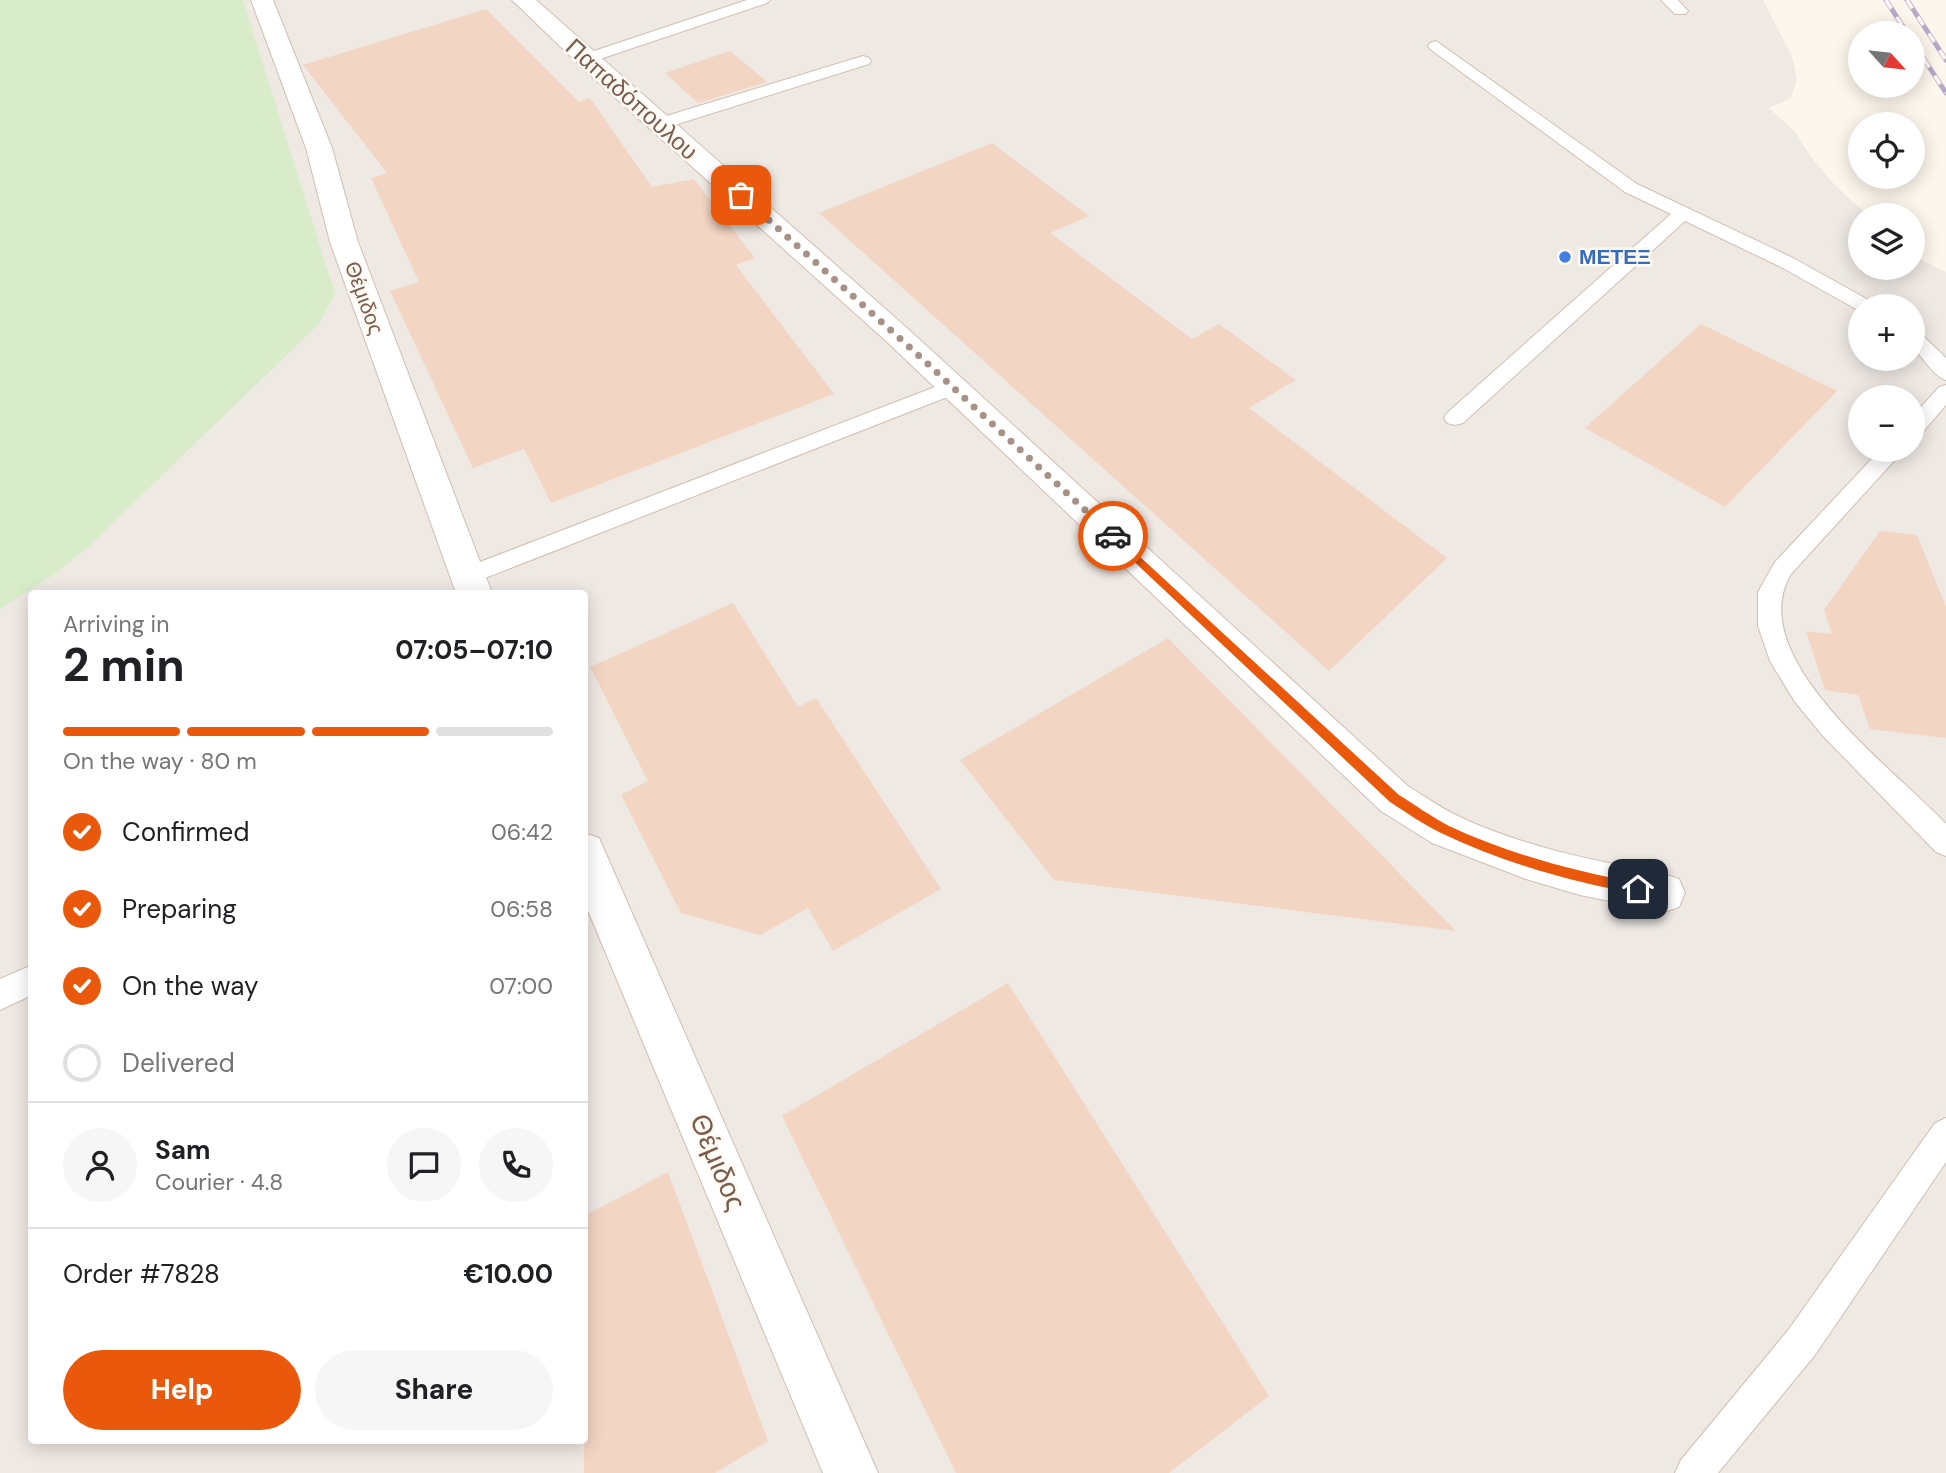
<!DOCTYPE html>
<meta charset="utf-8">
<style>
:root{--surface:#fff;--page:#f6f6f6;--text:#202124;--muted:#757577;--line:#e0e0e0;--accent:#ea580c}
body{margin:0;font-family:"DM Sans",sans-serif;background:var(--page);color:var(--text);height:100vh;display:flex;flex-direction:column;font-size:26px;white-space:nowrap}
*{box-sizing:border-box;margin:0}
p{font-size:23px;color:var(--muted)}
.icon{flex:none;width:38px;height:38px;fill:none;stroke:currentColor;stroke-width:2;stroke-linecap:round;stroke-linejoin:round}
.map{position:relative;flex:1;overflow:hidden}
.side{position:absolute;left:28px;top:590px;width:560px;height:854px;display:flex;flex-direction:column;background:var(--surface);border-radius:7px;box-shadow:0 4px 18px #0003}
.side>*{flex:none}
.needle{width:46px;rotate:117deg}
.tools{position:absolute;left:1848px;top:21px;display:grid;gap:14px}
.tools a{display:grid;place-items:center;width:77px;height:77px;border-radius:50%;background:var(--surface);box-shadow:0 4px 18px #0003;font-size:35px}
.pin{position:absolute;display:grid;place-items:center;width:60px;height:60px;color:#fff;margin:-30px;border-radius:14px;box-shadow:0 4px 10px #0006}
.courier{position:absolute;display:grid;place-items:center;width:70px;height:70px;margin:-35px;border:5px solid #ea580c;border-radius:50%;background:#fff;color:#222;box-shadow:0 2px 9px #0007}
.summary em{font-style:normal;font-weight:700}
.summary div{display:flex;flex-direction:column-reverse}
.summary{display:flex;align-items:center;justify-content:space-between;height:119px;padding:0 35px}
h1{font-size:46px;font-weight:700;line-height:52px}
.bar{display:grid;grid-template-columns:repeat(4,1fr);gap:10px 7px;align-content:center;height:84px;padding:0 35px}
.bar i{height:9px;border-radius:5px;background:var(--line)}
.bar .active{background:var(--accent)}
.bar p{grid-column:span 4}
.line{display:flex;align-items:center;gap:18px;padding:0 35px;border-top:2px solid var(--line)}
.line div{flex:1}
.round{display:grid;place-items:center;flex:none;width:74px;height:74px;border-radius:37px;background:var(--page)}
ol{padding:0 35px;list-style:none}
li{display:flex;align-items:center;gap:21px;height:77px}
li p{margin-inline-start:auto}
li .icon{padding:7px;border-radius:50%;background:var(--accent);color:#fff;stroke-width:4}
li:last-child{color:var(--muted)}
li i{width:38px;height:38px;border:4px solid var(--line);border-radius:50%}
.button{display:flex;gap:14px;margin-top:auto;padding:14px 35px}
.button a{flex:1;height:80px;border-radius:42px;background:var(--accent);color:#fff;font-size:28px;font-weight:700;line-height:80px;text-align:center}
.button a+a{background:var(--page);color:var(--text)}
.map>svg:first-child{display:block}
.industrial{fill:#efe9e4;fill-rule:evenodd}
.green{fill:#d8ecc9}
.building{fill:#f3d5c3}
.lines{fill:none;stroke-linecap:round;stroke-linejoin:round}
.lane-casing{stroke:#d1beb0;stroke-width:2}
.street-casing{stroke:#d1beb0;stroke-width:2}
.lane{fill:#fff;fill-rule:evenodd}
.street{fill:#fff;fill-rule:evenodd}
.rail-casing{stroke:#b9a8c9;stroke-width:5}
.rail{stroke:#fffaf3;stroke-width:3.5;stroke-dasharray:10;stroke-linecap:butt}
.route{fill:#ea580c}
.done{stroke:#a89285;stroke-width:7;stroke-dasharray:0 12.6}
.shop-dot{fill:#3f7fe0;stroke:#fffaf3;stroke-width:2.5}
.labels{text-anchor:middle;dominant-baseline:central;stroke-width:5;stroke-linejoin:round;paint-order:stroke}
.far-shop-label{font-size:21px;font-weight:bold;fill:#366cbe;stroke:#fffaf3;text-anchor:start}
.far-street-label{font-size:21px;fill:#7a5c4d;stroke:#fffaf3}
.street-label{font-size:24px;fill:#7a5c4d;stroke:#fffaf3}
.near-street-label{font-size:28px;fill:#7a5c4d;stroke:#fffaf3}
</style>
<div class="map">
<svg width="1946" height="1473" viewBox="0 0 1946 1473">
<rect width="100%" height="100%" fill="#fdf6ec"/>
<path class="industrial" d="M0,0H1763L1792,56L1797,79L1791,98L1769,108L1795,132L1811,157L1832,182L1867,215H1860V268H1913V256L1946,272V1473H0ZM1860,306H1913V359H1860ZM1860,397H1913V450H1860ZM32,593H584V1440H32Z"/>
<path class="green" d="M0,0H243L335,294L319,324L89,546L55,574L0,609Z"/>
<path class="building" d="M486,9L579,102L590,98L652,187L694,179L755,258L736,265L834,394L551,503L524,449L473,468L390,291L419,282L371,178L387,173L303,65Z
M730,51L767,82L698,103L665,73Z
M992,143L1089,216L1050,233L1192,339L1219,324L1296,380L1249,408L1447,558L1329,671L819,213Z
M1701,324L1837,391L1725,507L1585,428Z
M1880,531L1917,535L1946,607V738L1870,729L1858,695L1825,690L1806,631L1832,634L1824,610Z
M733,603L798,707L816,698L941,889L833,951L808,908L760,935L681,913L621,795L648,781L590,667Z
M1168,638L1456,931L1054,880L960,760Z
M1008,983L1269,1396L1169,1473H956L782,1116Z
M668,1172L768,1441L715,1473H584V1216Z"/>
<g class="lines">
<defs>
<path id="lane" d="M747,0H770L767,3L591,62H579L577,59L579,56Z
M1661,0H1678L1688,11L1685,14H1675Z
M1436,41L1637,184L1793,258L1872,302L1875,306H1860V311L1858,310L1779,266L1685,221L1463,423L1455,425L1447,423L1444,418L1447,413L1671,214L1625,192L1430,49L1428,46L1430,43Z
M863,56L869,58L871,61L869,64L665,128H653L651,124L653,120Z
M1913,331L1920,333L1946,358V380C1933,376 1924,358 1913,348Z
M953,380L960,382L963,387L960,392L475,582L467,585L459,582L455,576L459,570Z
M1946,385V405L1921,434L1913,436V416L1939,387Z
M1880,450H1904L1791,574C1741,658 1896,770 1946,824V856L1936,852L1823,736L1795,702L1770,661L1758,626V592L1775,562Z
M32,965V995L0,1010V979Z
M1946,1118V1162L1815,1355L1718,1473H1675L1681,1460L1789,1329L1935,1123Z"/>
<path id="street" d="M251,0H273L332,148L358,242L492,593H456L330,242L306,148Z
M512,0H536L907,328L1409,787C1426,797 1442,809 1460,817C1524,847 1595,861 1664,874L1679,879L1685,893L1679,907L1664,912L1580,895L1526,879L1432,843L1381,811L886,341L589,74Z
M584,833L599,838L878,1473H823L584,901Z"/>
</defs>
<use href="#lane" class="lane-casing"/>
<use href="#street" class="street-casing"/>
<use href="#lane" class="lane"/>
<use href="#street" class="street"/>
<defs>
<path id="rail" d="M1886,0L1907,33
M1907,0L1946,60
M1913,42L1946,93"/>
</defs>
<use href="#rail" class="rail-casing"/>
<use href="#rail" class="rail"/>
</g>
<path class="route" d="M1113,532L1399,795C1415,805 1432,817 1449,826C1509,854 1574,871 1638,883L1645,889L1643,893L1638,894C1571,882 1504,863 1441,833C1424,825 1407,813 1390,802L1110,539L1108,536Z"/>
<g class="lines">
<path class="done" d="M741,195L916,353L1113,536"/>
</g>
<circle class="shop-dot" cx="1565" cy="257" r="7"/>
<g class="labels">
<g class="far-shop-label">
<text x="1579" y="257">ΜΕΤΕΞ</text>
</g>
<g class="far-street-label">
<text transform="translate(364 298) rotate(70)">Θέμιδος</text>
</g>
<g class="street-label">
<text transform="translate(632 99) rotate(42)">Παπαδόπουλου</text>
</g>
<g class="near-street-label">
<text transform="translate(718 1162) rotate(67)">Θέμιδος</text>
</g>
</g>
</svg>
<div class="tools">
<a><svg class="needle" viewBox="-14 -14 28 28"><path d="M0-13l5 13h-10z" fill="#e53935"/><path d="M0 13l5-13h-10z" fill="#757577"/></svg></a>
<a><svg class="icon" aria-label="locate" viewBox="0 0 24 24"><circle cx="12" cy="12" r="6"/><path d="M12 2v4M12 18v4M2 12h4M18 12h4"/></svg></a>
<a><svg class="icon" aria-label="layers" viewBox="0 0 24 24"><path d="M12 4l9 5-9 5-9-5zM3 14l9 5 9-5"/></svg></a>
<a>+</a>
<a>−</a>
</div>
<div class="pin" style="left:741px;top:195px;background:#ea580c"><svg class="icon" aria-label="bag" viewBox="0 0 24 24"><path d="M5 8h14l-1 12H6zM9 8a3 3 0 0 1 6 0"/></svg></div>
<div class="pin" style="left:1638px;top:889px;background:#1f2937"><svg class="icon" aria-label="home" viewBox="0 0 24 24"><path d="M3 11l9-7 9 7M6 9v11h12V9"/></svg></div>
<div class="courier" style="left:1113px;top:536px"><svg class="icon" aria-label="car" viewBox="0 0 24 24"><path d="M5 17H2v-5l4-1 3-4h7l3 4 3 1v5h-3M9 17h6M6 11h13"/><circle cx="7" cy="17" r="2"/><circle cx="17" cy="17" r="2"/></svg></div>
<section class="side">
<div class="summary"><div><h1>2 min</h1><p>Arriving in</p></div><em>07:05–07:10</em></div>
<div class="bar"><i class="active"></i><i class="active"></i><i class="active"></i><i></i><p>On the way · 80 m</p></div>
<ol>
<li><svg class="icon" aria-label="check" viewBox="0 0 24 24"><path d="M5 12l5 5 9-10"/></svg>Confirmed<p>06:42</p></li>
<li><svg class="icon" aria-label="check" viewBox="0 0 24 24"><path d="M5 12l5 5 9-10"/></svg>Preparing<p>06:58</p></li>
<li><svg class="icon" aria-label="check" viewBox="0 0 24 24"><path d="M5 12l5 5 9-10"/></svg>On the way<p>07:00</p></li>
<li><i></i>Delivered</li>
</ol>
<div class="line" style="height:126px"><a class="round"><svg class="icon" aria-label="person" viewBox="0 0 24 24"><circle cx="12" cy="8" r="4"/><path d="M4 21q1-7 8-7t8 7"/></svg></a><div><b>Sam</b><p>Courier · 4.8</p></div><a class="round"><svg class="icon" aria-label="chat" viewBox="0 0 24 24"><path d="M4 5h16v11H9l-5 4z"/></svg></a><a class="round"><svg class="icon" aria-label="phone" viewBox="0 0 24 24"><path d="M5 4h4l2 5-3 2q2 4 5 5l2-3 5 2v4C11 20 4 13 5 4z"/></svg></a></div>
<div class="line" style="height:91px"><div>Order #7828</div><b>€10.00</b></div>
<div class="button"><a>Help</a><a>Share</a></div>
</section>
</div>
